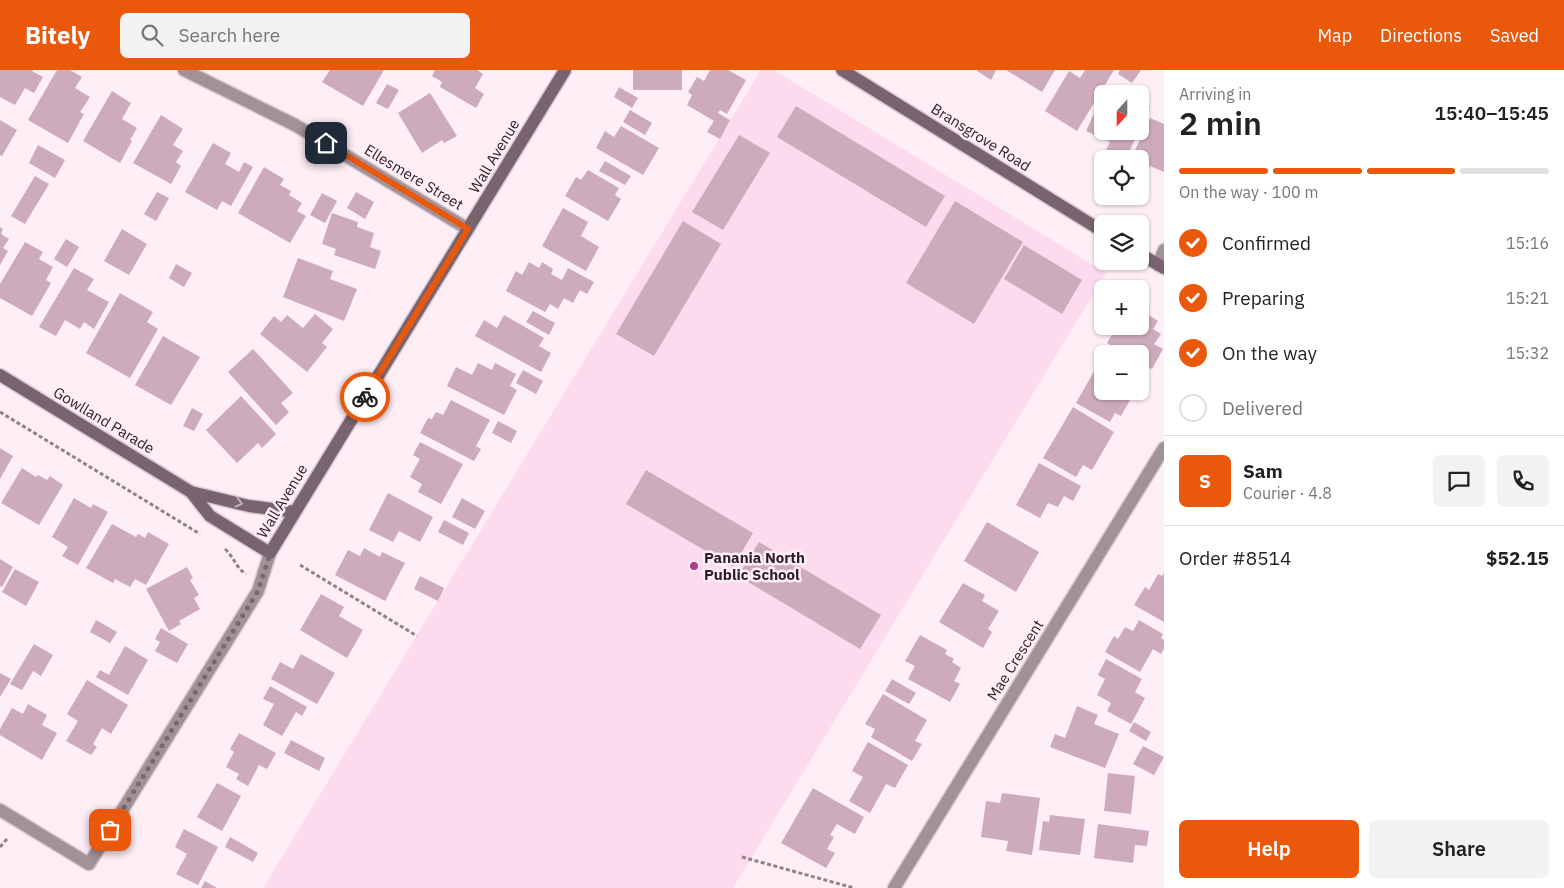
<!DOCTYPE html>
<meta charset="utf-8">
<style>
:root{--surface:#fff;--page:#f2f2f2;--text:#222;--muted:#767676;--line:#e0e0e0;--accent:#ea580c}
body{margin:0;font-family:"IBM Plex Sans",sans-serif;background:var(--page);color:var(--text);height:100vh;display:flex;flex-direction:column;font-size:19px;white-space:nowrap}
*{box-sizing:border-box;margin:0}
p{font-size:16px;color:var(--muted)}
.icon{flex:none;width:28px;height:28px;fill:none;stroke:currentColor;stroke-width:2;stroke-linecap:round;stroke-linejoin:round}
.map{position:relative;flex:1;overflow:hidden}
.drawer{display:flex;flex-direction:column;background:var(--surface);width:400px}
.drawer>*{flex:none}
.needle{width:32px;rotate:201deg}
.fabs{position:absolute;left:1094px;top:15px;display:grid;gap:10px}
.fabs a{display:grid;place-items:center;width:55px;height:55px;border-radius:8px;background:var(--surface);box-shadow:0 1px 4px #0004;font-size:25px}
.pin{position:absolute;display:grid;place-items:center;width:42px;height:42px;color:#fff;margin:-21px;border-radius:10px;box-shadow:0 2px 8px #0006}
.courier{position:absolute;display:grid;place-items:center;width:50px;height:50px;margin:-25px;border:4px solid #ea580c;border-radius:50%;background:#fff;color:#222;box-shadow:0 1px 6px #0007}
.headline em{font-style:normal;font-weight:600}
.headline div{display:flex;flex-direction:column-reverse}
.headline{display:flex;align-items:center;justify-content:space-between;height:85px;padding:0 15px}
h1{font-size:32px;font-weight:600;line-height:38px}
.bar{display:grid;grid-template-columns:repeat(4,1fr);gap:8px 5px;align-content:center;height:60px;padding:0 15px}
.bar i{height:6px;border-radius:4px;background:var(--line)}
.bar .selected{background:var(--accent)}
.bar p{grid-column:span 4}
.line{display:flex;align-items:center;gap:12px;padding:0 15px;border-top:1px solid var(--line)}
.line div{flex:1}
.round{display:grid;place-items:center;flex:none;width:52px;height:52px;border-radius:8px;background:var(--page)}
ol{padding:0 15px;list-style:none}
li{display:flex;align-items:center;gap:15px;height:55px}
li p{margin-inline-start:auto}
li .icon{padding:5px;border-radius:50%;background:var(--accent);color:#fff;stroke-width:4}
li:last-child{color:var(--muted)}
li i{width:28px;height:28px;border:2px solid var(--line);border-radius:50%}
.primary-button{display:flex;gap:10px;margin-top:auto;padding:10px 15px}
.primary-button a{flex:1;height:58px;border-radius:8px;background:var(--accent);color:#fff;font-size:20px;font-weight:600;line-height:58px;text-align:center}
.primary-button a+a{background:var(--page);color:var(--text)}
header{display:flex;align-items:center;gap:30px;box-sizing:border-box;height:70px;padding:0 25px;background:var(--accent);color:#fff}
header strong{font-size:24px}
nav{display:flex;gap:28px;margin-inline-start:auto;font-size:18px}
.search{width:350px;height:45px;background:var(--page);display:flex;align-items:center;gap:12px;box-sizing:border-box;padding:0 18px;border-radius:8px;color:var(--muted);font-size:19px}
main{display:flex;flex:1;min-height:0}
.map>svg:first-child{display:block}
.built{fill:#fedaee}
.building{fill:#ceaabd}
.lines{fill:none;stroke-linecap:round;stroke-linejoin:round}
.street-casing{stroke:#d9c9d1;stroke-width:15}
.secondary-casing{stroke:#d9c9d1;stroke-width:15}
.path{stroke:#91828a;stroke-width:3;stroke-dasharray:4 2.5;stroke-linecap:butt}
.street{stroke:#a19199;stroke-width:12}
.secondary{stroke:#79636e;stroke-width:12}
.oneway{stroke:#c2afb9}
.done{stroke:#776870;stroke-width:5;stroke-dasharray:0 9}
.route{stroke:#ea580c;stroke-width:6}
.poi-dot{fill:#b33889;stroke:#feeef6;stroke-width:2}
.labels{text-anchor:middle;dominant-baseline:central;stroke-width:5;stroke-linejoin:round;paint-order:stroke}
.street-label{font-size:15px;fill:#2e2028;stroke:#feeef6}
.poi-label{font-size:15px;font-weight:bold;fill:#2e2028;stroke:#feeef6;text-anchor:start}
</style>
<header>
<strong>Bitely</strong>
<div class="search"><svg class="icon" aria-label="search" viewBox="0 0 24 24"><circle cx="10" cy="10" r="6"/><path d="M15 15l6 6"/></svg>Search here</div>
<nav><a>Map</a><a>Directions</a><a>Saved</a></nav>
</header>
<main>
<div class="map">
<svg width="1164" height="818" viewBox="0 0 1164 818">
<rect width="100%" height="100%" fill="#feeef6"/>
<path class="built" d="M761,0H774L782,5L1106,203L733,818H263Z"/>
<path class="building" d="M0,0H33L32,1L43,7L34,23L25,18L15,35L0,27Z
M57,0H70L82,7L75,18L90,27L80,42L84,44L68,73L28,50Z
M330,0H384L363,36L322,12Z
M435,0H477L483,4L475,18L484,24L476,38L440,17L442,12L432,6Z
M633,0H682V20H633Z
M710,0H728L746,10L727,44L720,40L718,43L730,50L720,69L707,62L714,51L687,35L692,25L688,22L697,7L704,11Z
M977,0H996L991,10L977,1Z
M1006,0H1055L1042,22Z
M1085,0H1114L1077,61L1045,41L1069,1L1080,8Z
M1120,0H1141L1132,13L1118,4Z
M387,14L399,20L388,39L376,33Z
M619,17L638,28L632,38L614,27Z
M112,21L131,33L122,49L137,58L130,70L132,71L120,93L83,71Z
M430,23L457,66L444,73L442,70L422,83L398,43Z
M1102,26V61H1139L1126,88L1106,80L1110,72L1086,61Z
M1140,32L1150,36L1140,58Z
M796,36L945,126L926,157L777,67Z
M630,40L652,53L645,65L623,52Z
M161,45L183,59L173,75L183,81L176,92L181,96L171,114L133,93Z
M1150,48L1164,54V102L1150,96L1147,101L1140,98V89H1131Z
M0,50L17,60L2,86L0,85Z
M621,56L659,78L643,105L596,78L605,61L614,67Z
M739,65L770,83L723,160L692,142Z
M213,73L231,83L225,94L239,102L244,92L253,97L231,136L222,131L217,140L185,122Z
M38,75L65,90L55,108L29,93Z
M605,91L631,106L625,115L599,101Z
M264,97L284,109L280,115L291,121L289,125L302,133L297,141L306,146L290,173L238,143Z
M588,100L619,118L615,125L621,129L608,151L565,126L576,107L581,110Z
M35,106L49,114L25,154L11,146Z
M157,122L169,128L156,151L144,144Z
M356,122L374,132L365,149L347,138Z
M322,123L337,131L325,153L310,145Z
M955,131L1023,172L974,254L906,213Z
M563,138L588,152L581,166L599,177L586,201L542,176Z
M332,143L358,152L357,157L374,163L370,177L381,181L375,199L334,185L336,179L322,174Z
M683,151L721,174L654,286L616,264Z
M0,157L3,159L1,164L9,169L3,178L8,181L0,195Z
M122,159L147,174L129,205L104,191Z
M66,169L79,177L67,197L54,189Z
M25,172L43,182L39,189L53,197L46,210L51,213L32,246L0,228V214Z
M1024,175L1082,210L1062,244L1004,209Z
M298,188L333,201L330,209L357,219L344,251L283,227Z
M529,192L539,198L542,192L553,199L551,204L562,210L568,198L594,212L587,224L580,220L573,233L564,228L558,239L550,234L545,242L506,221L516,201L522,205Z
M176,194L192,203L184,217L169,208Z
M74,198L94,209L87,220L109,232L94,259L84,252L80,259L65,250L56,266L39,257Z
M120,223L153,242L147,252L158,259L130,308L86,283Z
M1140,234L1150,240L1147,244L1158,251L1153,259L1161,264L1154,274L1163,279L1152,299L1140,292V284H1126L1107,273L1117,256H1140Z
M533,241L555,253L549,265L526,252Z
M315,244L333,259L322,273L327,277L307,302L260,264L274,246L281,252L287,245L303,258Z
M504,245L544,268L539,276L551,283L541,302L475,266L484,250L497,258Z
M163,266L200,287L171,335L135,315Z
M253,279L293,323L281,333L289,342L276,355L228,302Z
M1102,287V321H1135L1121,346L1115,343L1110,352L1076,333Z
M478,293L492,300L495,293L516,304L510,316L517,320L504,345L447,316L456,297L472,305Z
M523,300L543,311L536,324L516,313Z
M241,326L276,364L262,378L258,373L237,393L206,360Z
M451,330L490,350L476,376L481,379L474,391L420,363L428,348L432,349L436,342L443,345Z
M1073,337L1114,362L1092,400L1083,395L1076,407L1043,388Z
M192,338L203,344L194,361L183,356Z
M498,351L517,361L511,373L492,363Z
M420,372L463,394L441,434L418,422L422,414L410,407L420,389L413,385Z
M0,378L13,386L0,409Z
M1039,393L1081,416L1073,431L1064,426L1058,437L1048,433L1040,448L1016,435Z
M22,398L36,407L38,405L47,410L50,406L63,415L39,455L1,433Z
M646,400L753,463L733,497L626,434Z
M388,423L433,447L420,472L399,461L393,472L369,460Z
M74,428L91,438L93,434L108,442L78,495L62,486L68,477L52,467Z
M462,428L485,441L475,459L452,447Z
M444,450L469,463L463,475L438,462Z
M987,452L1039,482L1016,522L964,491Z
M112,454L136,467L138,464L145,468L148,462L169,474L146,515L135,509L130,517L115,509L113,513L86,498Z
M759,472L881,545L860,579L738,506Z
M364,478L380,487L382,482L405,493L385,531L335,505L348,480L360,486Z
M0,489L13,497L2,517L0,516Z
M187,497L193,508L190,510L199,525L194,528L200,539L179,551L181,554L169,561L146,519Z
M15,499L39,512L26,536L2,522Z
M1164,503V552L1134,535L1145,517L1149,520L1158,504L1162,506Z
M420,506L444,518L438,531L414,519Z
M963,513L985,525L982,531L999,541L988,559L992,562L983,578L939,552Z
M321,524L344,537L339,546L363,560L347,588L300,560Z
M96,550L117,562L110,573L90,562Z
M1139,550L1163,564L1161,568L1164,570V579L1161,584L1153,579L1140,602L1105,582L1114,566L1118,569L1125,557L1133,561Z
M161,558L188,574L177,593L155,581L160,572L155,569Z
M920,565L947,580L945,584L954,589L952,592L961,598L954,611L960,614L950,632L908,609L915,596L905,591Z
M34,574L53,585L41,606L33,601L22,620L10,614Z
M125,576L148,590L128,625L96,607L100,600L109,605Z
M301,584L335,603L317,634L271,609L280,592L293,599Z
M1106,589L1142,609L1135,622L1145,628L1131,654L1107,641L1111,633L1097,625L1105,609L1098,605Z
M0,603L11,609L0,627Z
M892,609L916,623L909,634L885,621Z
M87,610L128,635L111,664L102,658L93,674L97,677L91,685L66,671L78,651L67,644Z
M270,616L307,637L302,646L296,642L282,666L263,655L274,634L263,629Z
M883,624L927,650L915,671L922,674L912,691L871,667L875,659L865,654Z
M28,634L47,645L42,655L57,663L42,690L0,665V659L12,638L23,644Z
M1077,636L1098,645L1094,654L1119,664L1105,698L1050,677L1055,664L1065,668Z
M1134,652L1151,662L1146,671L1129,661Z
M239,663L276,683L267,699L259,695L248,716L236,709L239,704L226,697L234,682L230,679Z
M291,670L325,688L319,701L284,683Z
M868,672L908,695L895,718L886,714L870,743L849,731L863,707L852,701Z
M1143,676L1164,687L1154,705L1133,694Z
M1108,703L1135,706L1131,744L1104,741Z
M217,713L241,726L222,761L197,747Z
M813,718L864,747L855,764L837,754L830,765L834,767L827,779L835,783L826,798L781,773Z
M1002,723L1040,728L1032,785L1006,781L1008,771L981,767L986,731L1000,733Z
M1050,745L1085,749L1080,785L1039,780L1043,751L1049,752Z
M1098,754L1149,761L1147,776L1135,775L1133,793L1094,788Z
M184,759L218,777L198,815L176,804L187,784L175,777Z
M230,767L258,783L253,792L225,777Z
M205,811L217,818H201Z"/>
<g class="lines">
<defs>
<path id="street" d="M184,0L295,55L468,159
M1158,195L1164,180
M0,740L89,794L258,521L270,483
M894,818L1164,378"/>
<path id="secondary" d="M842,0L1102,161
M1140,184L1164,198
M0,305L191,422L249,436L295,442
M191,422L210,446L270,483L565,0"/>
</defs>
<use href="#street" class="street-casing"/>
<use href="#secondary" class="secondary-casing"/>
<path class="path" d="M0,342L200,464
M225,479C234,487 236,498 246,504
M300,495L417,566
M0,777L7,769
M742,787L854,818"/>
<use href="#street" class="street"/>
<use href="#secondary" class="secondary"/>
</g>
<defs><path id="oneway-chevron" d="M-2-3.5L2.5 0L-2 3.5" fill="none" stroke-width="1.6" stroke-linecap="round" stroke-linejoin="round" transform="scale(1.25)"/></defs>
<use class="oneway" href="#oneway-chevron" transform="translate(239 433) rotate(14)"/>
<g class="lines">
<path class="done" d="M110,760L258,521L270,484L365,327"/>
<path class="route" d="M326,73L468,159L365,327"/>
</g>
<circle class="poi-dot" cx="694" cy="496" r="5"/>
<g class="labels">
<g class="street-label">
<text transform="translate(981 67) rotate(32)">Bransgrove Road</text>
<text transform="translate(494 86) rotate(-59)">Wall Avenue</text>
<text transform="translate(414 107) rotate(31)">Ellesmere Street</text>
<text transform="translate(104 350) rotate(31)">Gowlland Parade</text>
<text transform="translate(282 431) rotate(-59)">Wall Avenue</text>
<text transform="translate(1015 590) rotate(-58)">Mae Crescent</text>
</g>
<g class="poi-label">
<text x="704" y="487">Panania North<tspan x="704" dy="17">Public School</tspan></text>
</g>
</g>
</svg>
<div class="fabs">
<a><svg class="needle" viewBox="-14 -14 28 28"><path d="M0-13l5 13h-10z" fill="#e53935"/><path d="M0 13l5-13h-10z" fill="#767676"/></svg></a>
<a><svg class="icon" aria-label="locate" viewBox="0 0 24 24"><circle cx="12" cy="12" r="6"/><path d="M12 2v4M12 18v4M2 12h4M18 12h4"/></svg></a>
<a><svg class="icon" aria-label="layers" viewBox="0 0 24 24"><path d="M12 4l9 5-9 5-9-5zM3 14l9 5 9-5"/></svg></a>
<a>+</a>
<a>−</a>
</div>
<div class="pin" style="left:110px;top:760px;background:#ea580c"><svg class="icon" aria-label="bag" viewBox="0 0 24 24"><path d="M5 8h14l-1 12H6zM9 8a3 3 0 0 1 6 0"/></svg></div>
<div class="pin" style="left:326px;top:73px;background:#1f2937"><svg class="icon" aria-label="home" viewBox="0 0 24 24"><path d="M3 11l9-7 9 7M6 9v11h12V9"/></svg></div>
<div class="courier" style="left:365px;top:327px"><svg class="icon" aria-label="bike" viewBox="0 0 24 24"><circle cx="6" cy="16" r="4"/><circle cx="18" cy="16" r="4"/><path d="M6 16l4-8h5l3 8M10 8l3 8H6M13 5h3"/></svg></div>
</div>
<section class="drawer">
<div class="headline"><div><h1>2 min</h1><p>Arriving in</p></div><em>15:40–15:45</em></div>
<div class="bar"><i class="selected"></i><i class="selected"></i><i class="selected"></i><i></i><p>On the way · 100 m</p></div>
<ol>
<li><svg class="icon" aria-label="check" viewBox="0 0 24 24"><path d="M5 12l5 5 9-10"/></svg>Confirmed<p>15:16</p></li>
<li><svg class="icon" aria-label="check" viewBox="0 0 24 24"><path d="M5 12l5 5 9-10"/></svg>Preparing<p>15:21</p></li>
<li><svg class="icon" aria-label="check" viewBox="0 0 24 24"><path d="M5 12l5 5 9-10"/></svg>On the way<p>15:32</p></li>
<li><i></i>Delivered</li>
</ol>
<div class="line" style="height:90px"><b class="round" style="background:var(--accent);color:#fff">S</b><div><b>Sam</b><p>Courier · 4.8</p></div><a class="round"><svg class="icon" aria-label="chat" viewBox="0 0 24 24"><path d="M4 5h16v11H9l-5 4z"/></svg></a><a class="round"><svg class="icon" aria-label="phone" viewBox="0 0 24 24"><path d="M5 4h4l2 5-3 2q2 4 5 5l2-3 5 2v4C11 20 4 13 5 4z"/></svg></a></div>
<div class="line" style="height:65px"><div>Order #8514</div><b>$52.15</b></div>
<div class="primary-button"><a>Help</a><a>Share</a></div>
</section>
</main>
